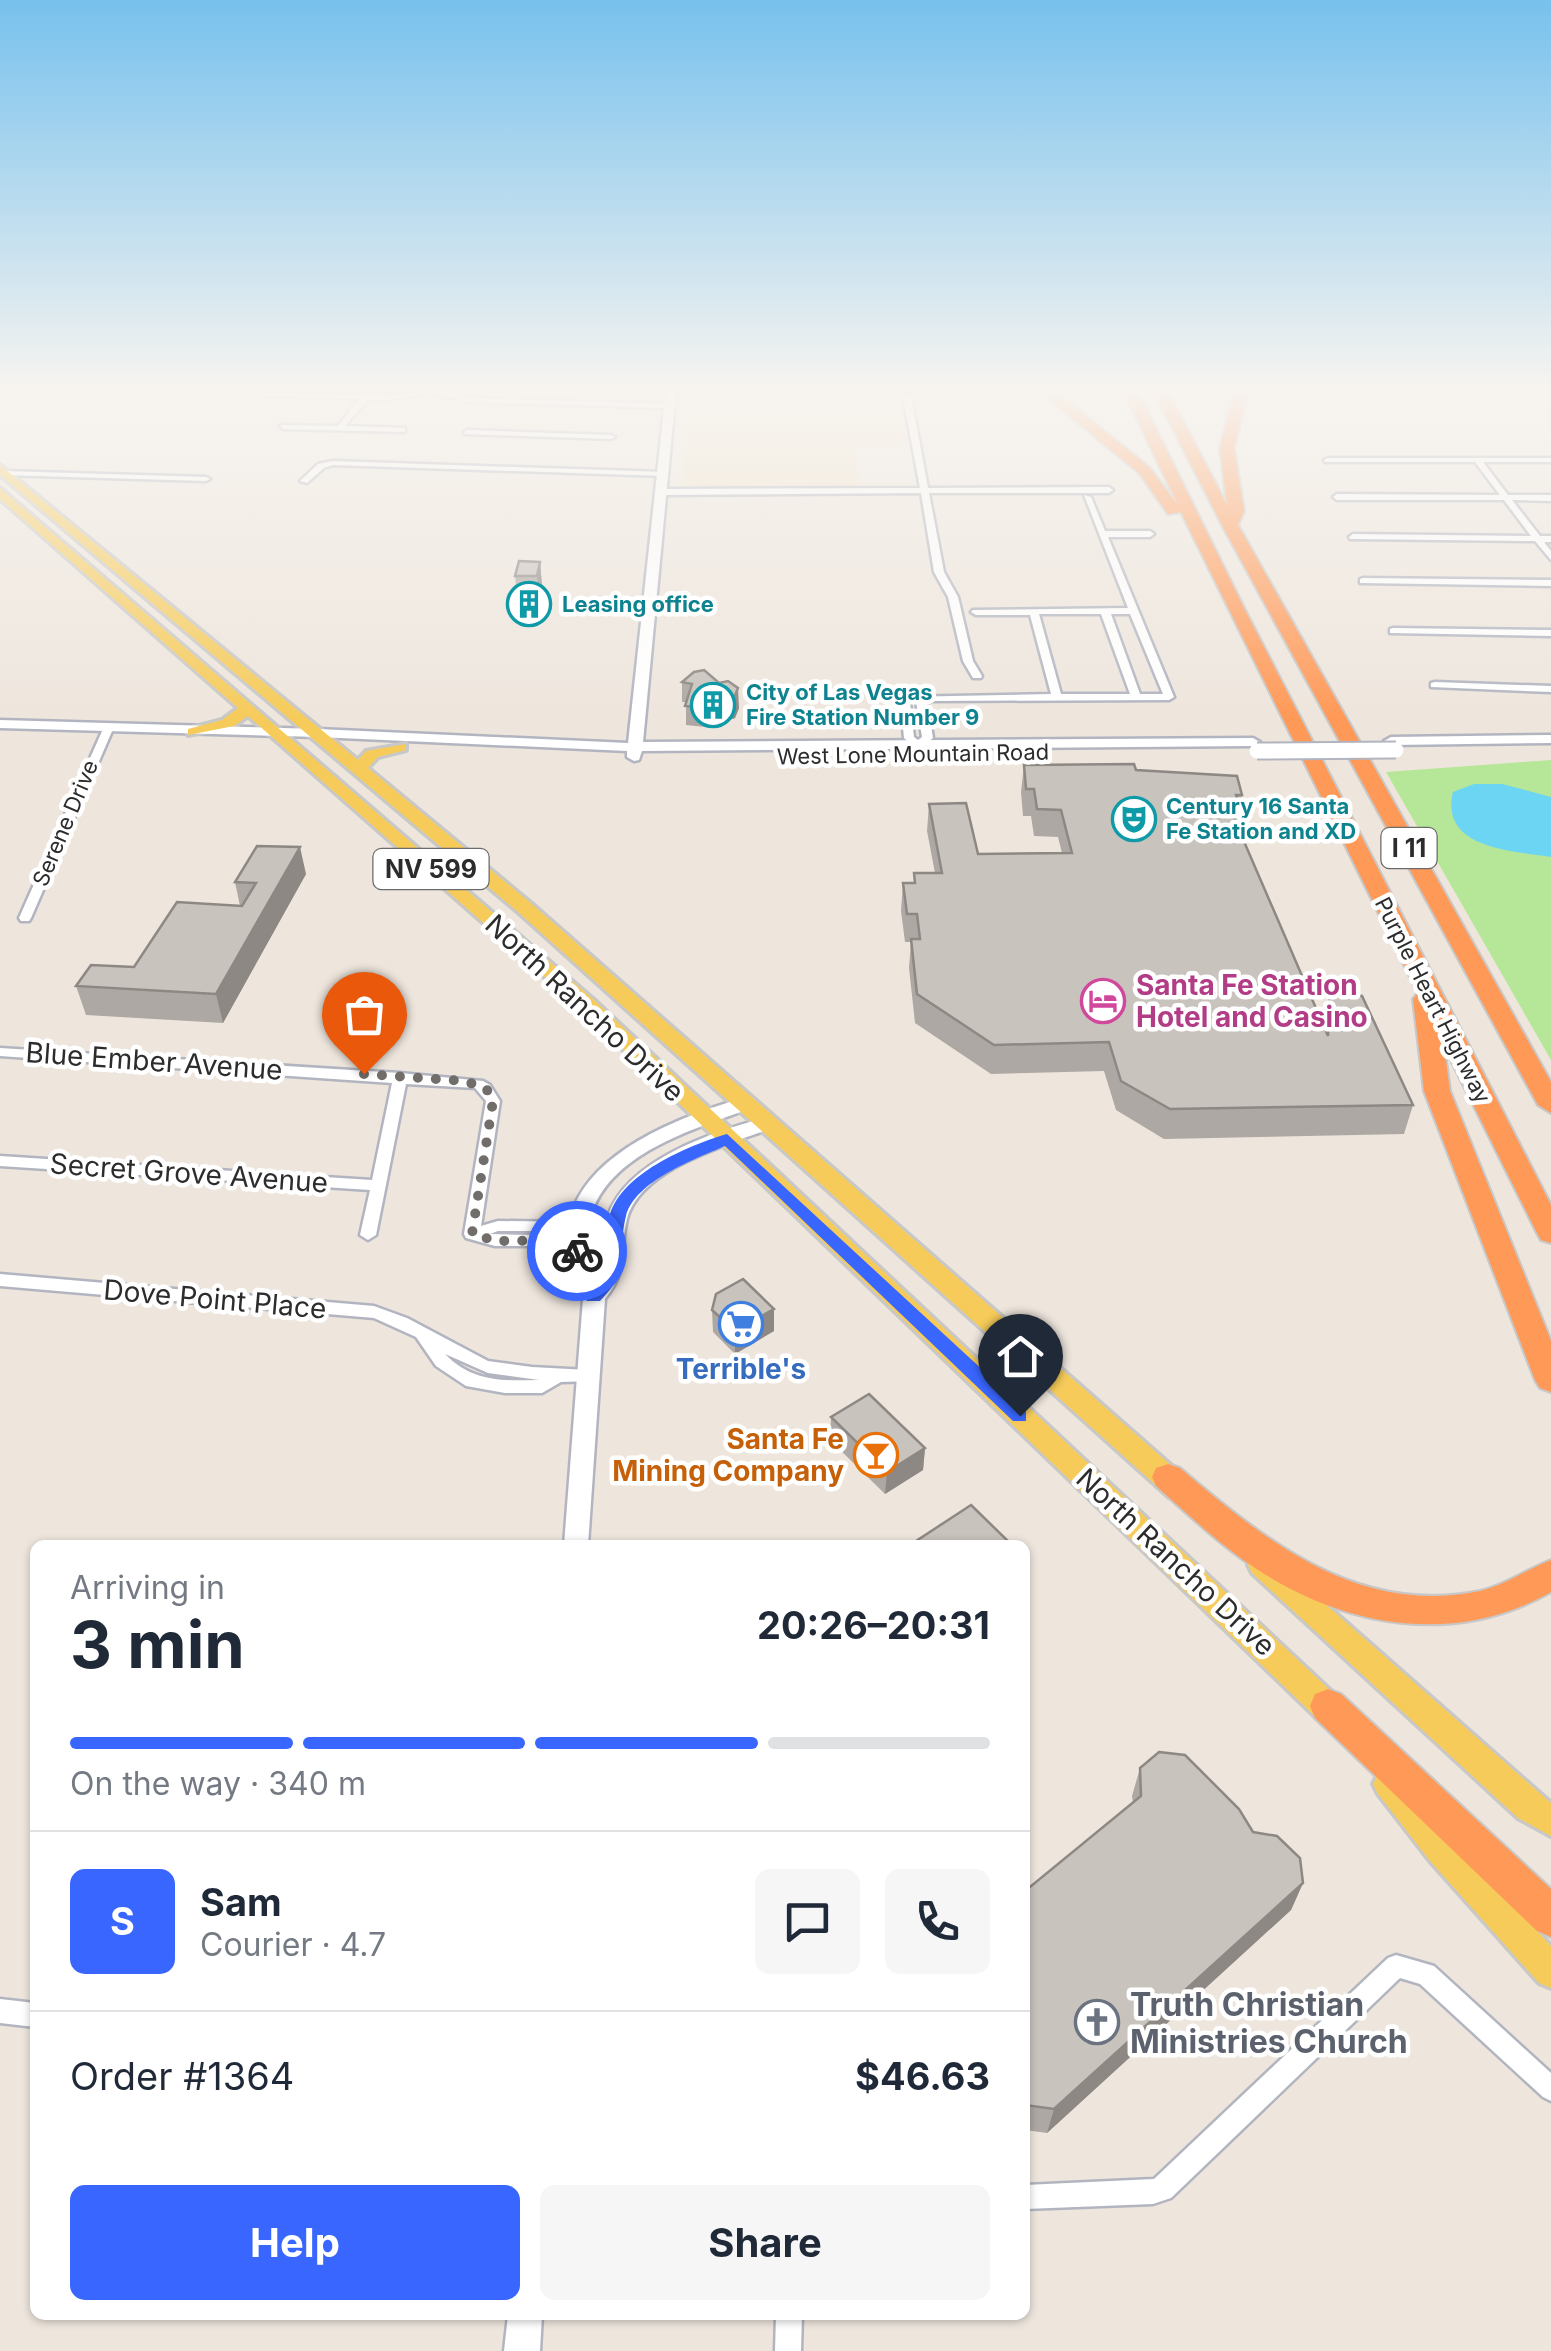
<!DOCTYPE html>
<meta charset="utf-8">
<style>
:root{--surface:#fff;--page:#f6f6f7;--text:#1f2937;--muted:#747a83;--line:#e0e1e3;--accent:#3966ff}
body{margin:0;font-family:Inter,sans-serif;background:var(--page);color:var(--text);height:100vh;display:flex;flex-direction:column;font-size:38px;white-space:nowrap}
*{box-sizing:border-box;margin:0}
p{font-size:32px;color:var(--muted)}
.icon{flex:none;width:55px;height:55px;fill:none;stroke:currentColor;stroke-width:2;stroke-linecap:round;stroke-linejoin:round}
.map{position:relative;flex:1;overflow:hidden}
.panel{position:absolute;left:30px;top:1540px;width:1000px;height:780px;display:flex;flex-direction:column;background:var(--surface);border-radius:15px;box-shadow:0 2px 8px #0004}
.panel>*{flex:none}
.pin{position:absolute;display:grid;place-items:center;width:85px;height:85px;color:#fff;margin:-102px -42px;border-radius:50% 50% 50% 0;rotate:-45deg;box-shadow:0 0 10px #0007}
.pin .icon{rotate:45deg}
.courier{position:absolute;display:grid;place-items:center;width:100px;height:100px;margin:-50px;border:8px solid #3966ff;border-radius:50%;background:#fff;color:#222;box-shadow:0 2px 12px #0007}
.summary em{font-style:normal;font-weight:700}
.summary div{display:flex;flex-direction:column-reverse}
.summary{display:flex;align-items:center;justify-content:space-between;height:170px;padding:0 40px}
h1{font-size:65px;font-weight:700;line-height:75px}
.bar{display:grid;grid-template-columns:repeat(4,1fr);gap:15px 10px;align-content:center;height:120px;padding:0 40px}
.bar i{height:12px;border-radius:8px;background:var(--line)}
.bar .selected{background:var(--accent)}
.bar p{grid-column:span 4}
.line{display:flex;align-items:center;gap:25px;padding:0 40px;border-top:2px solid var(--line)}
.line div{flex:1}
.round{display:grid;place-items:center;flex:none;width:105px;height:105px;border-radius:15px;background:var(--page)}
.primary-button{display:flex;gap:20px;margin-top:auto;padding:20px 40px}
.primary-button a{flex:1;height:115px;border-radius:15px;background:var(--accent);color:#fff;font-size:40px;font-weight:700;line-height:115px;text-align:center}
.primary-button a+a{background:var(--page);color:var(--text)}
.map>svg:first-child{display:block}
.education{fill:#f0e3cc}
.green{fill:#b6e698}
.water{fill:#6dd5f4}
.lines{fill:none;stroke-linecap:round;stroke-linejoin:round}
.minor-casing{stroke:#b2b5c0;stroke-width:5}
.secondary-casing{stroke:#b2b5c0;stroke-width:5}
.primary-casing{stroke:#c8c8c8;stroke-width:6}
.motorway-casing{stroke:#c8c8c8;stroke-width:4}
.minor{fill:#fff;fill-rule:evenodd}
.secondary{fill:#fff;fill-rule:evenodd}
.primary{fill:#f6cb5a;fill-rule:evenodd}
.motorway{fill:#ff9957;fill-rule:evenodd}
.secondary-bridge-casing{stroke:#b2b5c0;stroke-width:19;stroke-linecap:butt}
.secondary-bridge{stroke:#fff;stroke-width:15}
.wall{fill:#ada8a3}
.shaded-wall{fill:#8d8884}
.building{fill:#c9c3bd;stroke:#8d8884;stroke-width:2.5}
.route{fill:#3966ff}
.done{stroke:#706d6a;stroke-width:10;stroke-dasharray:0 18}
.labels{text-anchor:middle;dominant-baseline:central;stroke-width:9;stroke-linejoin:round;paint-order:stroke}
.far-culture-label{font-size:22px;font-weight:bold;fill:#0d838f;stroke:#fff;text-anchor:start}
.far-street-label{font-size:22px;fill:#2c2c2c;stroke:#fff}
.shield{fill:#fff;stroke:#6b6b6b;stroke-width:2.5}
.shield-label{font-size:25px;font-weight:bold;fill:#2c2c2c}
.hotel-label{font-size:28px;font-weight:bold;fill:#b23c85;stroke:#fff;text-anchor:start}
.street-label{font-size:28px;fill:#2c2c2c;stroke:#fff}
.shop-label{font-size:28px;font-weight:bold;fill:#366cbe;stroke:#fff}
.food-label{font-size:28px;font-weight:bold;fill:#c56008;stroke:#fff;text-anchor:end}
.near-worship-label{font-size:32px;font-weight:bold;fill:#5b616d;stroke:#fff;text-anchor:start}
</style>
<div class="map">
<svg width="1551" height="2351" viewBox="0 0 1551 2351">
<rect width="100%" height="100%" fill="#eee6dd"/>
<path class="education" d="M901,400L908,444L853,445L860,488L682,489L687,403Z"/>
<path class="green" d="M1551,760V1060L1386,772Z"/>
<path class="water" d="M1474,784H1502L1551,797V857C1513,851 1439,849 1453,792Z"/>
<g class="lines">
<defs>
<path id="minor" d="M126,390L390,396L438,390L472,398L670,404L674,406L670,408L472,402L431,393L390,400H367L345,426L405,428V432H402L283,429L280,425L338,426L359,399Z
M907,394L911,396L928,488L1109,487L1113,490L1109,493H929L944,572L958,597L973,661L982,676L981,678H973L963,661L948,597L934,572L921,493L662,495L658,492L662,489L920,488L903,396Z
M468,430L611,435L615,437L611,439L465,434L464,432Z
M1328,458H1551V462H1483L1508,495H1551V501L1512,500L1540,536H1551V542H1544L1551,551V560L1535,541L1350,539L1349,537L1353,534L1531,536L1504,500H1337L1333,497L1337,494L1500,495L1475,462H1325L1324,460Z
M333,461L664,472L668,474L664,476L333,465L324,468L307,483L300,481L318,464Z
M5,471L206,477L210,479L206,481L2,475L1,473Z
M1084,495L1091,497L1105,531H1150L1154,534L1150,537H1108L1174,697L1169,700L927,701L933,738L922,747H914L904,738L900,697L1051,694L1030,615H976L971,612L973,610L1128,608ZM1039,614H1101L1130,694H1061ZM1111,614H1130L1163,694H1140ZM916,701L922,737L918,740L914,737L910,702Z
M1363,578L1551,580V586L1360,583V579Z
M1393,628L1551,630V636L1390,633V629Z
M1435,682L1551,686V692L1431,687V683Z
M108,726L113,729L31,918L29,921H21L19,918L103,729Z
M0,1048L400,1073L483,1081L490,1085L500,1101L481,1226L498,1221L580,1222L585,1223L588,1227L585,1231H498L490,1234L578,1236L586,1241L578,1246H495L466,1238L464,1234L486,1101L475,1088L406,1084L376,1235L368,1240L360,1235L370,1190L0,1166V1156L372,1180L392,1083L0,1056Z
M0,1274L374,1306L407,1318L488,1361L532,1367L588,1370L594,1371L596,1376L594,1381L561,1382L542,1393H505L466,1386L436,1366L416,1337L374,1318L0,1286ZM445,1354L488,1373L539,1380C503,1381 472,1382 445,1354Z
M1396,1955L1434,1966L1551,2073V2101L1543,2097L1420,1984L1400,1978L1171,2198L1153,2204L1025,2209V2185L1154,2179L1388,1958Z
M0,1999L35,2003V2027L0,2023Z
M776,2315H802L801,2351H775Z"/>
<path id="secondary" d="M666,390H676L643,742L1253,738L1260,742L1253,746L642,751L639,760L634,761L627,757V751L318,737L0,728V720L318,729L628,743Z
M1551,735V743L1391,745L1384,741L1391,737Z
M747,1097L754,1099L757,1103L754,1107C699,1128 614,1150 592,1212C585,1232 587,1254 586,1275L594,1283C608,1263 600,1239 608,1216C627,1159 716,1131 768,1117L778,1123L775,1127C730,1144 641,1167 627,1219C619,1251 629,1269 605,1299L588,1545H564L583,1299L564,1277C566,1256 565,1235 571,1215C591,1149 687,1114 747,1097Z
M508,2315H542L540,2351H504Z"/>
<path id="primary" d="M0,465L358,760L366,751L406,744V750L378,757L368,768L532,904L1189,1481L1193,1489L1189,1497L1179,1500L1169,1497L518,912L0,475Z
M0,488L593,999L1346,1705L1350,1715L1346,1725L1335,1729L1324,1725L579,1007L248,716L234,726L188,735V729L222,720L238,708L0,499Z
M1262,1553L1272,1557L1551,1803V1836L1518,1818L1252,1573L1248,1565L1252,1557Z
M1389,1769L1400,1774L1452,1839L1551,1946V1988L1539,1983L1430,1861L1378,1794L1373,1784L1378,1774Z"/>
<path id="motorway" d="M1038,390H1054L1149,467L1178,505L1123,390H1137L1244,608L1551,1205V1243L1541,1240L1537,1233L1444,1046L1450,1091L1551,1341V1392L1540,1388L1535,1380L1424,1091L1413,999L1418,993L1181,512L1168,514L1139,473Z
M1153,390H1167L1227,505L1220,448L1234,390H1248L1234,448L1244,511L1238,525L1551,1082V1113L1538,1105L1223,527Z
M1168,1464L1180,1468C1267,1542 1358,1616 1480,1591C1506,1585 1527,1569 1551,1560V1592C1456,1646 1347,1628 1258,1570C1221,1546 1189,1515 1156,1486L1152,1477L1156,1468Z
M1328,1689L1341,1694L1551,1889V1937L1537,1931L1315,1718L1310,1706L1315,1694Z"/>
</defs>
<use href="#minor" class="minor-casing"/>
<use href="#secondary" class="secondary-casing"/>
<use href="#primary" class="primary-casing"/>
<use href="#motorway" class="motorway-casing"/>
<use href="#minor" class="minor"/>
<use href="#secondary" class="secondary"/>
<use href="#primary" class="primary"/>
<use href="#motorway" class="motorway"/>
<defs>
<path id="secondary-bridge" d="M1257,751L1396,750"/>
</defs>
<use href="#secondary-bridge" class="secondary-bridge-casing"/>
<use href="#secondary-bridge" class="secondary-bridge"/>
</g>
<path class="wall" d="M540,562L543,597L540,612H519L515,576Z
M682,682L719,683L739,708L735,718L720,723L709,722L705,727L686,725V702H682Z
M1024,765L1136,770L1242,795L1238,826L1322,1024L1330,991L1413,1105L1404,1134L1164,1139L1116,1110L1104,1071L991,1074L915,1023L909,968L911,942H905L901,911L903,883H914V873H935L927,831L929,804L978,854L1062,853L1058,837L1034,836L1031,816H1023L1021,792Z
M306,874L223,1023L86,1015L76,986L134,967L240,906L235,882Z
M774,1309V1331L735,1354L713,1332L712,1310Z
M831,1417L925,1448L923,1470L885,1494L830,1440Z
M1140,1768L1253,1832L1303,1883L1291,1910L1047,2133L1025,2130V1891L1133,1803L1132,1796Z"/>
<path class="shaded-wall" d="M540,562L543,597L540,612L537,576Z
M738,688L739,708L735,718L720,723V704Z
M708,702L709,722L705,727V708Z
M300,847L306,874L223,1023L216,994Z
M774,1309V1331L735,1354V1331Z
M925,1448L923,1470L885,1494L887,1472Z
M1303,1883L1291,1910L1047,2133L1054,2109Z"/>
<path class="building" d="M519,561L540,562L537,576H515Z
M704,670L719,683L728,681L738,688L734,698L720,704L708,702L705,708L685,706L692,684L682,682L694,672Z
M1134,764L1136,770L1237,776L1242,795H1236L1241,809H1230L1328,1036L1330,991L1362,996L1413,1105L1170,1109L1121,1081L1109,1042L994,1045L917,994L911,939H920L917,914H907L903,883H915L914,873H942L929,804L966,803L978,854L1072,853L1061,810L1037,809L1034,789H1026L1024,765Z
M257,846L300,847L216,994L76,986L91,965L134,967L177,902L242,906L256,883L235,882Z
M743,1279L774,1309L735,1331L712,1310L716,1294Z
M869,1394L925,1448L887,1472L831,1417Z
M971,1505L1012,1545H910Z
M1159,1752L1185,1755L1239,1809L1253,1832L1277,1836L1300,1858L1303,1883L1054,2109L1025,2105V1891L1141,1796L1140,1768Z"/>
<linearGradient id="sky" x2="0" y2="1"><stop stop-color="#77c1ed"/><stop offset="0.54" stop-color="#f7f4f0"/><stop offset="1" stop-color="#f7f4f0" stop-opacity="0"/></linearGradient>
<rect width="1551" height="719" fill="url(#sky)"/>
<path class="route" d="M727,1134L1026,1410V1421H1013L725,1146C695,1159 635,1181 626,1216C615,1259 637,1262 600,1301H587L566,1277L571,1247L577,1245L586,1251L584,1276L594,1286C612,1267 604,1243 609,1219C617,1175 689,1145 727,1134Z"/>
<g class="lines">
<path class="done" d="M364,1074L464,1081L486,1088L493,1101L472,1234L496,1241L578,1240L577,1251"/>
</g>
<defs>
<symbol id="building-ring" viewBox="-11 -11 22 22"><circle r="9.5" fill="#fff" stroke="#0f9aa8" stroke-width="1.5"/><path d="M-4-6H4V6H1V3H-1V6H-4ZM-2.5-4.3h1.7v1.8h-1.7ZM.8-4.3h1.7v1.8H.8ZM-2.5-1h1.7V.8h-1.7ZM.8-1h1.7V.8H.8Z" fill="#0f9aa8"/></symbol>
<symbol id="theatre-ring" viewBox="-11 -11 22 22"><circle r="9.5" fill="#fff" stroke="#0f9aa8" stroke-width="1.5"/><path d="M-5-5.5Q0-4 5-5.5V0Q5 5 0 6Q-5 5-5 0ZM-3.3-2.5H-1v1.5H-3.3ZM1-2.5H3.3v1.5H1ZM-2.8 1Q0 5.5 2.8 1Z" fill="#0f9aa8"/></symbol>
<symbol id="hotel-ring" viewBox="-11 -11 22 22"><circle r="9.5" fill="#fff" stroke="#d1479c" stroke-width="1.5"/><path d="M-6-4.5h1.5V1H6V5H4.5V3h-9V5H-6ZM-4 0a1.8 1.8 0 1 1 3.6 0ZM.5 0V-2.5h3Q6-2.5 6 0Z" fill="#d1479c"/></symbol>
<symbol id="supermarket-ring" viewBox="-11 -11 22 22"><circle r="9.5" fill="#fff" stroke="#3f7fe0" stroke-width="1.5"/><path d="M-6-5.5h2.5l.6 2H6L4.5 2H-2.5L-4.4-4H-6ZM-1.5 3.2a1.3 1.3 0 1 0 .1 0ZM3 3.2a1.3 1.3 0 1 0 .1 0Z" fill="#3f7fe0"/></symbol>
<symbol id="bar-ring" viewBox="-11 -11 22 22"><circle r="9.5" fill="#fff" stroke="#e8710a" stroke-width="1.5"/><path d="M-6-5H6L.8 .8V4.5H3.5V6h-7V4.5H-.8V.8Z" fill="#e8710a"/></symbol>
<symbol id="church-ring" viewBox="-11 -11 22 22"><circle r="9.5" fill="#fff" stroke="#6b7280" stroke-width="1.5"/><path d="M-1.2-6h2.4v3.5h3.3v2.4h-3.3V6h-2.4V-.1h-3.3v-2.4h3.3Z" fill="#6b7280"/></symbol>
</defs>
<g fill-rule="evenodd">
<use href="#building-ring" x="504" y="579" width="50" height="50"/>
<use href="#building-ring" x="688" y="680" width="50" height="50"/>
<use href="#theatre-ring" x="1109" y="794" width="50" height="50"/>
<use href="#hotel-ring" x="1078" y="976" width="50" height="50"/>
<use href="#supermarket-ring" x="716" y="1299" width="50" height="50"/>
<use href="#bar-ring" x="851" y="1430" width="50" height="50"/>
<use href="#church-ring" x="1072" y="1997" width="50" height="50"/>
</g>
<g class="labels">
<g class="far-culture-label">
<text x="562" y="604">Leasing office</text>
<text x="746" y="692">City of Las Vegas<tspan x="746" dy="25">Fire Station Number 9</tspan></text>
<text x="1166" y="806">Century 16 Santa<tspan x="1166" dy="25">Fe Station and XD</tspan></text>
</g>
<g class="far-street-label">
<text transform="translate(913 754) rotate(-1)">West Lone Mountain Road</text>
<text transform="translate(65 823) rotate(-67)">Serene Drive</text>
<text transform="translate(1433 1000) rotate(63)">Purple Heart Highway</text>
</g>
<g class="shield">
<rect x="1381.5" y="828" width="55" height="40" rx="8"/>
<rect x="373.5" y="849" width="115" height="40" rx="8"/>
</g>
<g class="shield-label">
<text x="1409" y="848">I 11</text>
<text x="431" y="869">NV 599</text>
</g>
<g class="hotel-label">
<text x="1136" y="985">Santa Fe Station<tspan x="1136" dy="32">Hotel and Casino</tspan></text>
</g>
<g class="street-label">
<text transform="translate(585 1008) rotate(43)">North Rancho Drive</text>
<text transform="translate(154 1061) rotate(4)">Blue Ember Avenue</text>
<text transform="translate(189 1173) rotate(4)">Secret Grove Avenue</text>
<text transform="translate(215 1299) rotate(5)">Dove Point Place</text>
<text transform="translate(1176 1562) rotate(43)">North Rancho Drive</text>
</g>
<g class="shop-label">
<text x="741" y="1369">Terrible's</text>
</g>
<g class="food-label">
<text x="844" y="1439">Santa Fe<tspan x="844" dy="32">Mining Company</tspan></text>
</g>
<g class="near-worship-label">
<text x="1130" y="2004">Truth Christian<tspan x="1130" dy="37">Ministries Church</tspan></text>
</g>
</g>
</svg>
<div class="pin" style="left:364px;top:1074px;background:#ea580c"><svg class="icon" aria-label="bag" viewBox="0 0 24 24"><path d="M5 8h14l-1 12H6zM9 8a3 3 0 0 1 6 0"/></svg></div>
<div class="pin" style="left:1020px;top:1416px;background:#1f2937"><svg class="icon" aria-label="home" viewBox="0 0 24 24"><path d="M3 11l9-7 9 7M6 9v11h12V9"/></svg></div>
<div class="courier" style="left:577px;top:1251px"><svg class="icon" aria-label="bike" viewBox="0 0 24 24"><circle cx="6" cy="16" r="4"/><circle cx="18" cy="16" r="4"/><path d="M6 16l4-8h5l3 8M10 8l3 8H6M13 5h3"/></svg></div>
<section class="panel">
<div class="summary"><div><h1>3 min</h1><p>Arriving in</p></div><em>20:26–20:31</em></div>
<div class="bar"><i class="selected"></i><i class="selected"></i><i class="selected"></i><i></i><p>On the way · 340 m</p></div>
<div class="line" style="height:180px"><b class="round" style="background:var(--accent);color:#fff">S</b><div><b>Sam</b><p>Courier · 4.7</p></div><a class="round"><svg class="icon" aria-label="chat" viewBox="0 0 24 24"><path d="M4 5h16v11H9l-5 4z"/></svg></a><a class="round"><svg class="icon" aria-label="phone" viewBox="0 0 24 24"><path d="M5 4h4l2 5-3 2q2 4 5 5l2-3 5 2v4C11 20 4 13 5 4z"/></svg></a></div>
<div class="line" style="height:130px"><div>Order #1364</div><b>$46.63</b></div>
<div class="primary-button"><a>Help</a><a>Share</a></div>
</section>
</div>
